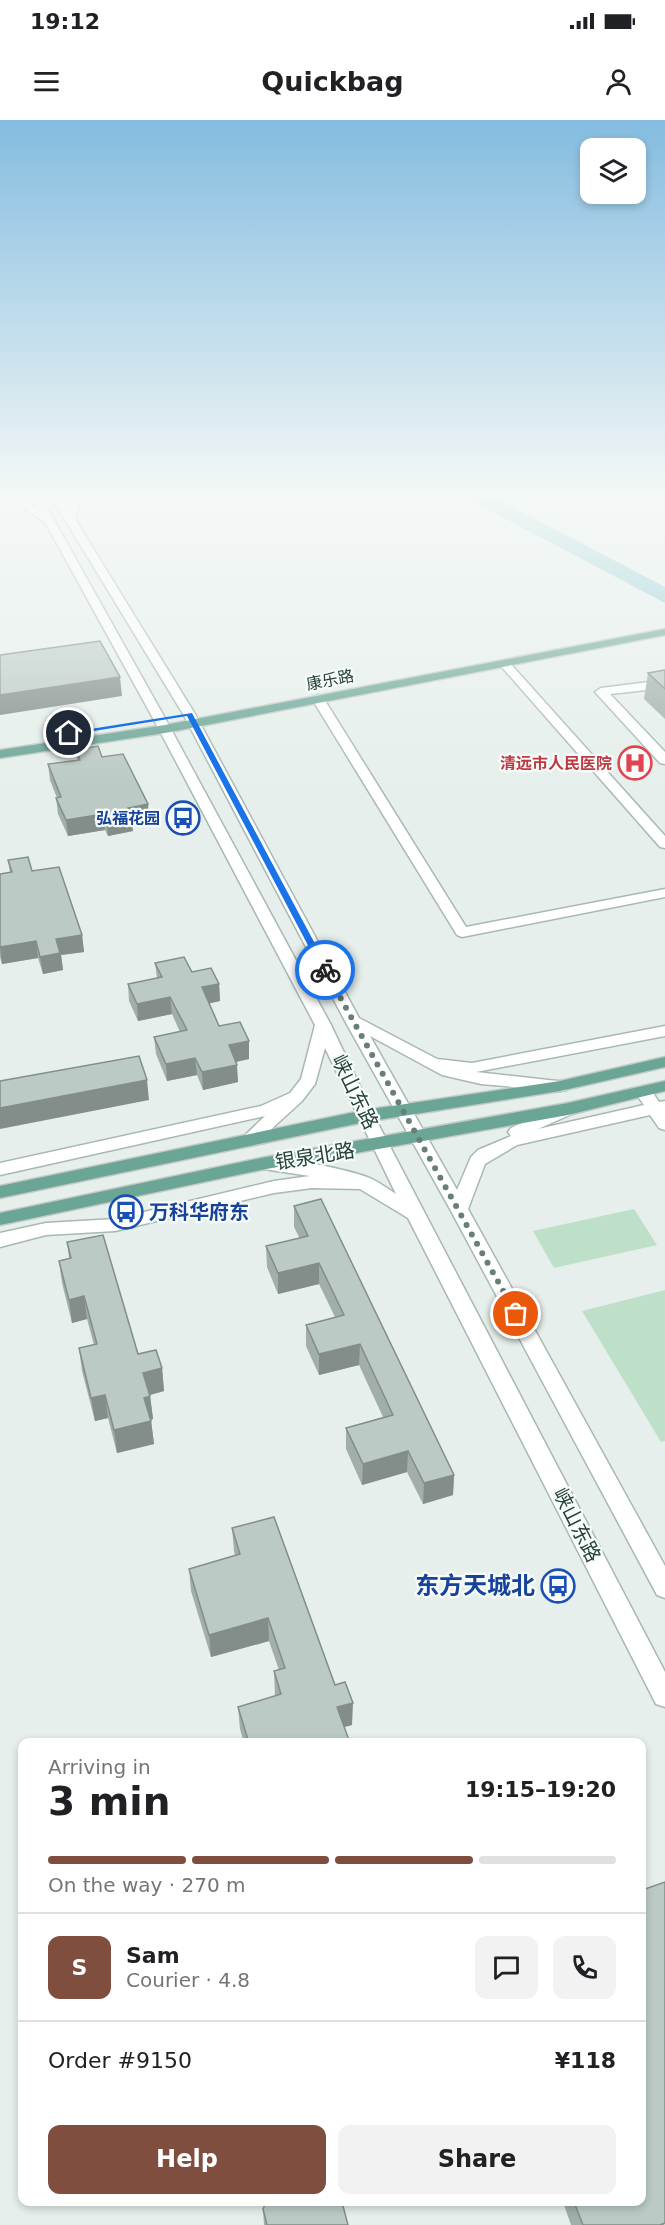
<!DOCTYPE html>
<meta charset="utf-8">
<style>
:root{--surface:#fff;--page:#f2f2f2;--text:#202124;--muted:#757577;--line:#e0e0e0;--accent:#7f4e3f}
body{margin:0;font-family:"DejaVu Sans","Noto Sans SC",sans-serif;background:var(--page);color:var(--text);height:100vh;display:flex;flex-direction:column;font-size:22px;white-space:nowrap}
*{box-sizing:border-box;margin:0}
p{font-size:20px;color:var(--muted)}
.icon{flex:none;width:33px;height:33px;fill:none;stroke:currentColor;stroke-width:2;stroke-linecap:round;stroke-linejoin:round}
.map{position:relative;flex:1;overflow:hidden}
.drawer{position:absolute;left:18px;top:1618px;width:628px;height:468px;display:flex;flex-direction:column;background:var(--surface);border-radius:12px;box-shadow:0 3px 9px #0003}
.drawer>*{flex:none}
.buttons{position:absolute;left:580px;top:18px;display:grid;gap:12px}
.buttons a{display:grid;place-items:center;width:66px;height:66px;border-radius:12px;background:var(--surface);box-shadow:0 3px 9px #0003;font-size:30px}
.pin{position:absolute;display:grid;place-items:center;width:51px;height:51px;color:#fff;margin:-26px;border:3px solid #fff;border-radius:50%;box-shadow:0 2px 6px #0007}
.courier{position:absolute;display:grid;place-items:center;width:60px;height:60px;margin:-30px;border:4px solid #1a73e8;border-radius:50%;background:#fff;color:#222;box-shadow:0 2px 8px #0007}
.head em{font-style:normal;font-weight:700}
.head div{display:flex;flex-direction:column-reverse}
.head{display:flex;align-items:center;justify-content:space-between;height:102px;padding:0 30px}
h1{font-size:39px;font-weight:700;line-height:45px}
.bar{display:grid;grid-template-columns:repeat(4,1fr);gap:9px 6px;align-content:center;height:72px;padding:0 30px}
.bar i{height:8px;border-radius:4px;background:var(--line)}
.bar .on{background:var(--accent)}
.bar p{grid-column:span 4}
.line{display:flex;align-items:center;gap:15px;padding:0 30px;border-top:2px solid var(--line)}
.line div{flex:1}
.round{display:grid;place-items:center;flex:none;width:63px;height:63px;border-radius:12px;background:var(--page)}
.action{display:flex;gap:12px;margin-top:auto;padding:12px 30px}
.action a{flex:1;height:69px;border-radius:12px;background:var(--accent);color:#fff;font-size:24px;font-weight:700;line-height:69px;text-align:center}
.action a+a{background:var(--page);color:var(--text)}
.status{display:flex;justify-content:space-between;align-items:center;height:42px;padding:0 30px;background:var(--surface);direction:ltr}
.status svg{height:16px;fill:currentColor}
header{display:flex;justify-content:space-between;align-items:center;height:78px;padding:0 30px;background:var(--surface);font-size:27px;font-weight:700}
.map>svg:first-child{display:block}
.green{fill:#bfe0c8}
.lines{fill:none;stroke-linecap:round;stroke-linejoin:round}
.river{fill:#8ec9d4;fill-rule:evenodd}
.minor-casing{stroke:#a8b8b2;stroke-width:3}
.major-casing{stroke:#c2cac8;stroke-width:3}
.minor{fill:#fff;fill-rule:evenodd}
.major{fill:#6aa596;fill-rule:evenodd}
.wall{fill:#a1aea9}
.shaded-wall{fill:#838d89}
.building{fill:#bbcac4;stroke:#838d89;stroke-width:1.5}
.route{fill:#1a73e8}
.done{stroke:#687f78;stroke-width:6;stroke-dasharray:0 10.8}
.labels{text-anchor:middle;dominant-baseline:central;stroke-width:4.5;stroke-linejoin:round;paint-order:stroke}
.far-street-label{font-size:16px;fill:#24423a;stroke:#f7fbf9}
.far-health-label{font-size:16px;font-weight:bold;fill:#be3a42;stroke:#f7fbf9;text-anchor:end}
.far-transit-label{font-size:16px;font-weight:bold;fill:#164399;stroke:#f7fbf9;text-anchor:end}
.street-label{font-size:20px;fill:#24423a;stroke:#f7fbf9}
.transit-label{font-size:20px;font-weight:bold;fill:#164399;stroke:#f7fbf9;text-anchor:start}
.near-transit-label{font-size:24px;font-weight:bold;fill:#164399;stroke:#f7fbf9;text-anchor:end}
</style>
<div class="status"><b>19:12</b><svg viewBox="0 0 49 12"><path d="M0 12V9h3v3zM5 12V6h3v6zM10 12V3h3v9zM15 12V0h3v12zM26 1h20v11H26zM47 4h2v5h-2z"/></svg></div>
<header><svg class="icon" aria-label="menu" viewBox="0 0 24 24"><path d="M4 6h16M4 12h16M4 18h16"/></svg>Quickbag<svg class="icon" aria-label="person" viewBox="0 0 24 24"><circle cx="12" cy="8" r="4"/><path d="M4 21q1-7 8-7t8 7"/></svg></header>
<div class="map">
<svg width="665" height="2105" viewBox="0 0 665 2105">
<rect width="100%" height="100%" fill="#e6efeb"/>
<path class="green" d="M634,1089L657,1125L554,1148L533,1111Z
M665,1170V1321L661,1322L582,1191Z"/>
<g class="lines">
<path class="river" d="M465,375H490L665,467V483L468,379Z"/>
<defs>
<path id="minor" d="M0,375L26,382L38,389L30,375H40L166,600L331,905L374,996L665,1552V1587L656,1584L408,1098L360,1069L312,1068L274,1073L115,1111L46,1115L0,1127V1113L46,1103L115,1099L274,1061L310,1056L257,1048L254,1044L257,1040C277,1034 352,1050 372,1059C380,1063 388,1069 396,1074L325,928L315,964L302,981L256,1023H244L241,1019L265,996L0,1055V1043L261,986L290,973L301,959L315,905L154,600L45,402L20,386L0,379Z
M50,375H60L68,388L71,375H81L75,399L195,594L359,898L437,939L472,943L665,906V916L476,952L566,962L568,966L566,970L560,971L481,964L442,955L370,916L457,1070L471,1037L478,1030L511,1016L508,1012L511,1008L562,985L568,983L577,989L574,993L538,1009L644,985L634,971L643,966L649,967L659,982L665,981V1010L659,1008L650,995L517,1025L485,1044L468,1089L665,1446V1478L657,1475L450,1089L345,901L183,594Z
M500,541H508L665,716V728L660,727L500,545Z
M665,560V568L610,574L665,632V644L660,643L595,572L601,568Z
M318,575L324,579L466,807L665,769V777L462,817L457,815L312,579Z"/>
<path id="major" d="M665,509V515L165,613L0,638V630L165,605Z
M665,937V947L560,971L365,1002L0,1078V1066L365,990L560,961Z
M665,961V971L568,995L261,1050L0,1105V1093L261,1038L568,983Z"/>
</defs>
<use href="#minor" class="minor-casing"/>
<use href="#major" class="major-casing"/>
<use href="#minor" class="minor"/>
<use href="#major" class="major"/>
</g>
<path class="wall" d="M665,550V599L644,579L648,553Z
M76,630L102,637L148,684L149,701L132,704L133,711L108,716L105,710L68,716L58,694L56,678H57L50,660L48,644L77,640Z
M8,740L32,751L82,815L84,832L61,835L63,850L43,854L38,838L2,844L0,837V754L10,753Z
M155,843L192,852L219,864L220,881L209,883L219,906L249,939L236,942L238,962L203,970L197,955L167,961L156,934L154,917L180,912L172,894L138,901L129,881L128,864L157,858Z
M294,1086L454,1355L453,1375L423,1384L407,1352L362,1365L346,1329V1308L383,1297L359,1245L319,1255L306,1226V1205L335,1197L319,1164L278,1174L267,1147L266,1126L300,1119L294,1107Z
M67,1122L138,1234L162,1248L164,1271L150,1275L153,1299L151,1300L154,1324L117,1333L108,1298L95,1301L82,1251L79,1228L94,1225L87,1199L72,1203L62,1163L59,1141L69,1138Z
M232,1408L335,1565L352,1605L344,1607L350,1623H244L240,1609L238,1587L275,1576L274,1551L279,1550L269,1521L211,1537L191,1471L189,1449L235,1436L234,1431Z
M563,2082H642L665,2105H571Z
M263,2089L348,2105H264Z"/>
<path class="shaded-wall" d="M120,557L122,576L0,595V575Z
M148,684L149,701L132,704L133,711L108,716L106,700L128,688Z
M103,694L105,710L68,716L66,700Z
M82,815L84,832L61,835L63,850L43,854L40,837L56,819Z
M36,821L38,838L2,844L0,827Z
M219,864L220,881L203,885L202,867Z
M170,877L172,894L138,901L137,884Z
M249,921V939L230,943L229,925Z
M195,938L197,955L167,961L166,944Z
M237,945L238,962L203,970L202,952Z
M147,960L149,980L0,1009V988Z
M319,1143V1164L278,1174V1153Z
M84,1176L87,1199L72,1203L69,1180Z
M360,1224L359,1245L319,1255V1234Z
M162,1248L164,1271L146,1276L143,1253Z
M105,1275L108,1298L95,1301L91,1278Z
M150,1276L153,1299L147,1301L144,1278Z
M151,1301L154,1324L117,1333L114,1310Z
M408,1331L407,1352L362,1365L363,1344Z
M454,1355L453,1375L423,1384L424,1363Z
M268,1498L269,1521L211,1537L209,1515Z
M353,1583L352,1605L337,1609V1587Z"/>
<path class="building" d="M100,521L120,557L0,575V535Z
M665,550V569L648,553Z
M98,626L102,637L123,634L148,684L128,688L132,695L106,700L103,694L66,700L56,678L61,677L48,644L80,640L76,630Z
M28,737L32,751L59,747L82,815L56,819L60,833L40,837L36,821L0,827V754L12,752L8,740Z
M184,837L192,852L211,848L219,864L202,867L219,906L240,902L249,921L229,925L237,945L202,952L195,938L166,944L154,917L187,910L170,877L137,884L128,864L162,857L155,843Z
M139,936L147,960L0,988V961Z
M321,1079L454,1355L424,1363L408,1331L363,1344L346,1308L393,1295L360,1224L319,1234L306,1205L344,1195L319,1143L278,1153L266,1126L308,1116L294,1086Z
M103,1115L138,1234L156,1230L162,1248L143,1253L150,1276L144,1278L151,1301L114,1310L105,1275L91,1278L79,1228L97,1224L84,1176L69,1180L59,1141L71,1138L67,1122Z
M274,1397L335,1565L345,1562L353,1583L337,1587L350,1623H249L238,1587L281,1574L274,1551L285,1548L268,1498L209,1515L189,1449L240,1434L232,1408Z
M665,1762V2103L660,2105H583L574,2082H642V1770Z
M266,2082H342L348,2105H267L263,2089Z"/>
<linearGradient id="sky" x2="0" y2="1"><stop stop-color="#84bce0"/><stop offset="0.56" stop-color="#f4f8f6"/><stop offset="1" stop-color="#f4f8f6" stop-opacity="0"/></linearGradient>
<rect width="665" height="669" fill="url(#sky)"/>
<path class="route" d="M192,593L329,850L328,851L321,850L187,596L69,615L65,613Z"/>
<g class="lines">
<path class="done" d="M325,850L516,1194"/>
</g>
<defs>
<symbol id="hospital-ring" viewBox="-11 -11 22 22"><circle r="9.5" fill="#f7fbf9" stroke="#e0444e" stroke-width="1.5"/><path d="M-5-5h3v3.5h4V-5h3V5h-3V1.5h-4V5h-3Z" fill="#e0444e"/></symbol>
<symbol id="bus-ring" viewBox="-11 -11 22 22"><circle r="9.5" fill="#f7fbf9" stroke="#1a4fb4" stroke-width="1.5"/><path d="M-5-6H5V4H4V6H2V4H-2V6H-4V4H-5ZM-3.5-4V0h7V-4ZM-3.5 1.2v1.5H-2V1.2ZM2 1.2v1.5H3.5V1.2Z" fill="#1a4fb4"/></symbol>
</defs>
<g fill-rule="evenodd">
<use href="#hospital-ring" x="616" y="624" width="38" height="38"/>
<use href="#bus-ring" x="164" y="679" width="38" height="38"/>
<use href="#bus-ring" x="107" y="1073" width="38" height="38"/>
<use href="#bus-ring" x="539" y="1447" width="38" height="38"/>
</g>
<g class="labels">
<g class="far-street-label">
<text transform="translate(330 560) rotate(-11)">康乐路</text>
</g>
<g class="far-health-label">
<text x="612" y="643">清远市人民医院</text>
</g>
<g class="far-transit-label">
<text x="160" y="698">弘福花园</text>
</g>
<g class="street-label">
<text transform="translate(355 972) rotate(64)">峡山东路</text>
<text transform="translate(315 1036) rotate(-9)">银泉北路</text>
<text transform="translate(577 1405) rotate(63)">峡山东路</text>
</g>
<g class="transit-label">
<text x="149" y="1092">万科华府东</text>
</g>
<g class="near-transit-label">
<text x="535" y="1466">东方天城北</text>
</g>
</g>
</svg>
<div class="buttons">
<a><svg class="icon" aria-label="layers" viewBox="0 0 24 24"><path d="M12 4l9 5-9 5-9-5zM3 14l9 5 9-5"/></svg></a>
</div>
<div class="pin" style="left:516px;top:1194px;background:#ea580c"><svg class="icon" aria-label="bag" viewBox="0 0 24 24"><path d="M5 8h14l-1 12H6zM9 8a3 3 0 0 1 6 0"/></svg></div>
<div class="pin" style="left:69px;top:613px;background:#1f2937"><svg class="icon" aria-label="home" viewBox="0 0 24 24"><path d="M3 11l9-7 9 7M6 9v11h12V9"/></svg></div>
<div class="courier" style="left:325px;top:850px"><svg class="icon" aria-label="bike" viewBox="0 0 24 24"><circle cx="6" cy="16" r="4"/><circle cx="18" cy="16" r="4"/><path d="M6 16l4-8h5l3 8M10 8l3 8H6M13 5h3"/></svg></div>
<section class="drawer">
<div class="head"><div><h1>3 min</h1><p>Arriving in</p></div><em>19:15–19:20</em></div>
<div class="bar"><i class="on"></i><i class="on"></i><i class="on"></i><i></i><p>On the way · 270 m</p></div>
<div class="line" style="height:108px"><b class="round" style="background:var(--accent);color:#fff">S</b><div><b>Sam</b><p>Courier · 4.8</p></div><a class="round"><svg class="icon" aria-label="chat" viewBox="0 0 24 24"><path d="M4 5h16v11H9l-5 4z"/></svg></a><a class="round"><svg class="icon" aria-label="phone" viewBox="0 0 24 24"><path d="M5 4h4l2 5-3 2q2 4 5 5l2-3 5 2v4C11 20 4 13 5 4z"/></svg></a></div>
<div class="line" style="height:78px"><div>Order #9150</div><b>¥118</b></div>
<div class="action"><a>Help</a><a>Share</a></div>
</section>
</div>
